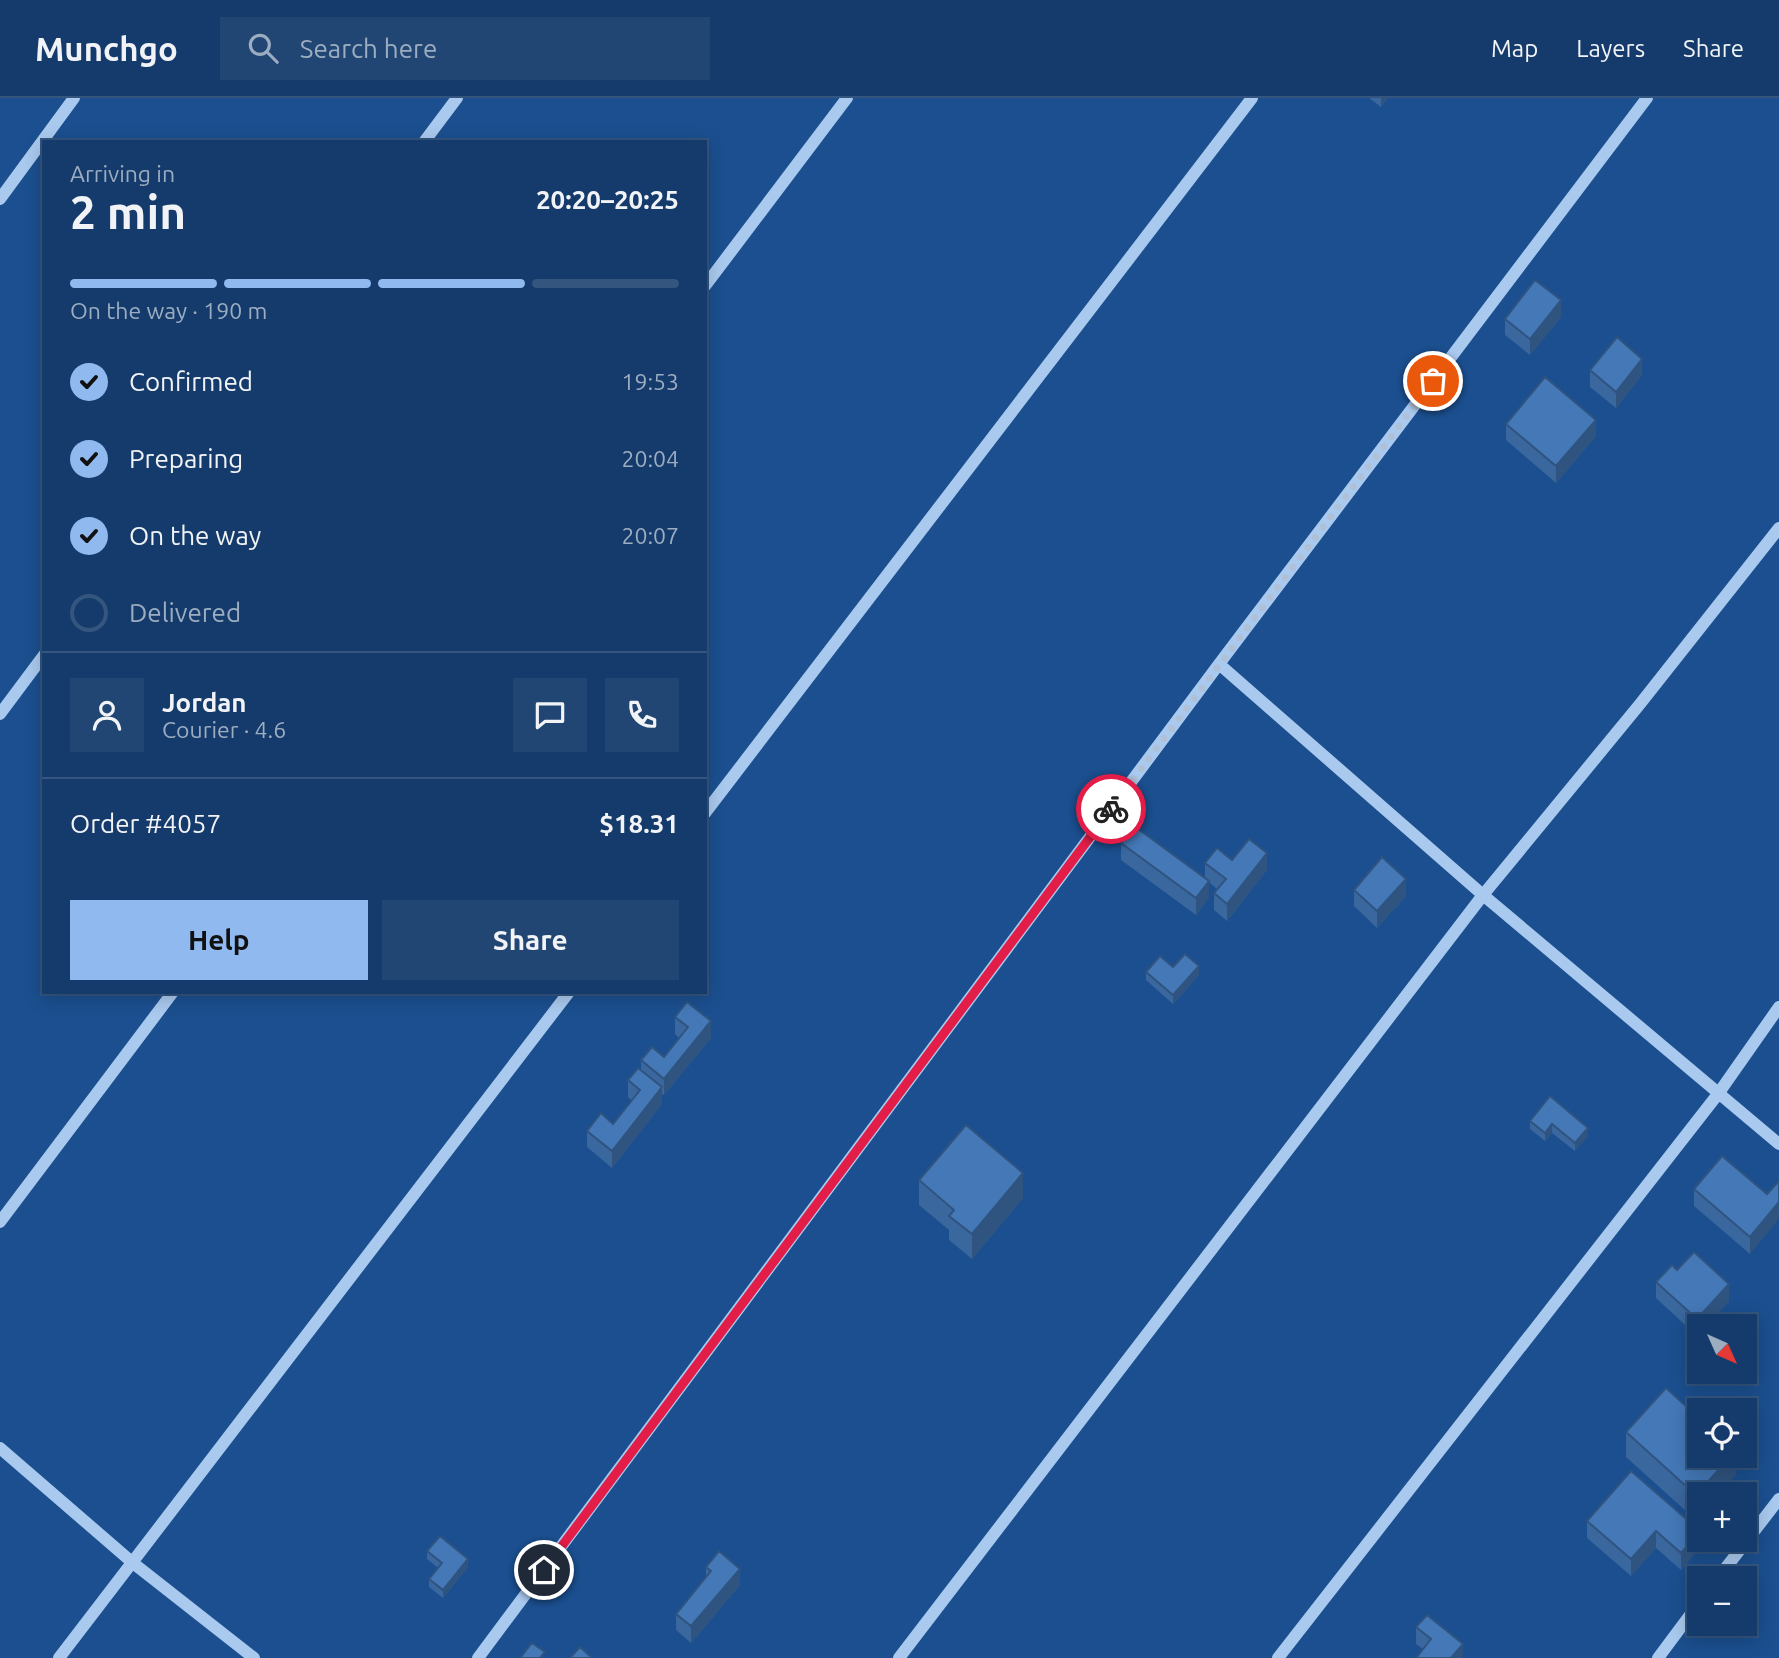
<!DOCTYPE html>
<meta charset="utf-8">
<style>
:root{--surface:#143b6b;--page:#214673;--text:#f1f3f6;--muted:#9dadc1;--line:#33557e;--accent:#90b9f0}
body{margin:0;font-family:Ubuntu,sans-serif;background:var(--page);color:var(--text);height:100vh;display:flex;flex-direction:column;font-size:26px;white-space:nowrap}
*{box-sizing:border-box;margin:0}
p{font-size:23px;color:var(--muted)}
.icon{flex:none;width:38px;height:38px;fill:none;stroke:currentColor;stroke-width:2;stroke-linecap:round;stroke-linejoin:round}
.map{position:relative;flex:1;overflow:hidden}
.panel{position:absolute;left:42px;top:42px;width:665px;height:854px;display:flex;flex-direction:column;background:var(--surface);border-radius:0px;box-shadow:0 4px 18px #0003,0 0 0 2px var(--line)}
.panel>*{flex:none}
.needle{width:46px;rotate:135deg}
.tools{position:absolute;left:1687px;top:1216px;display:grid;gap:14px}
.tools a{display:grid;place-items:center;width:70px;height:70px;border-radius:0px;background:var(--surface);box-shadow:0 4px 18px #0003,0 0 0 2px var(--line);font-size:35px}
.pin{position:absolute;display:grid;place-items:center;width:60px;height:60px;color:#fff;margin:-30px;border:4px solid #fff;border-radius:50%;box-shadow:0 2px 7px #0007}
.courier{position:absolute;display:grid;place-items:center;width:70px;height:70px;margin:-35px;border:5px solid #e11d48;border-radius:50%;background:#fff;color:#222;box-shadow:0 2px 9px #0007}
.summary em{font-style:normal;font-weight:700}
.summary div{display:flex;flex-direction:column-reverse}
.summary{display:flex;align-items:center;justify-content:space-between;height:119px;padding:0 28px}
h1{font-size:46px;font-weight:700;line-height:52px}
.bar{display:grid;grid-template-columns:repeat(4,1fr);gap:10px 7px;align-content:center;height:84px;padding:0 28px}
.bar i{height:9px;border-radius:5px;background:var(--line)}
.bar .active{background:var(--accent)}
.bar p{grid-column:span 4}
.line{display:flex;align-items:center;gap:18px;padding:0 28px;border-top:2px solid var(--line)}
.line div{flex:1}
.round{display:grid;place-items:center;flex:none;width:74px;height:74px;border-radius:0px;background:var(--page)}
ol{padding:0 28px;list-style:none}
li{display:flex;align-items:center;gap:21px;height:77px}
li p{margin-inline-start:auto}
li .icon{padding:7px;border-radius:50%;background:var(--accent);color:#111;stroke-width:4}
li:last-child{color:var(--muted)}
li i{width:38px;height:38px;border:4px solid var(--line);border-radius:50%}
.button{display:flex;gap:14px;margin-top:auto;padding:14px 28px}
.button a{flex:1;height:80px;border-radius:0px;background:var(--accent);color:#111;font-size:28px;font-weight:700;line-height:80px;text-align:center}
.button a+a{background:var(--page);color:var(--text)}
header{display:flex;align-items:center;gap:42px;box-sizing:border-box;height:98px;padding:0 35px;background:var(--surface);border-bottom:2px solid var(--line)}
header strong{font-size:33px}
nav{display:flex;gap:38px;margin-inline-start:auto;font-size:24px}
.search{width:490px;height:63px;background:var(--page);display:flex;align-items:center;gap:18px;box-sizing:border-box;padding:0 24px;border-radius:0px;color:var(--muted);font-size:26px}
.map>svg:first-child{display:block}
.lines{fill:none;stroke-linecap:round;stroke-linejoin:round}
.minor{stroke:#a9c9ee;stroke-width:12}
.wall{fill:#3a679d}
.shaded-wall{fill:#305480}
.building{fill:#4478b7;stroke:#305480;stroke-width:2}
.done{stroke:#afc1d8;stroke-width:7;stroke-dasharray:0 12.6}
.route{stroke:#e11d48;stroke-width:9}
</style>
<header>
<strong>Munchgo</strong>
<div class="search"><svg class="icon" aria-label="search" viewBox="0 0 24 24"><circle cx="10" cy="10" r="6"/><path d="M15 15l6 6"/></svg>Search here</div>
<nav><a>Map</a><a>Layers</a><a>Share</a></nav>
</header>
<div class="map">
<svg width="1779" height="1560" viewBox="0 0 1779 1560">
<rect width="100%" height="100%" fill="#1b4f8f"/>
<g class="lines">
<path class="minor" d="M424,44L457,0
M0,101L74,0
M705,188L847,0
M1219,566L1483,797L1779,1046
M0,616L44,557
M705,715L1252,0
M0,1124L173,894
M0,1350L133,1465L254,1560
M1718,1480L1779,1401
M59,1560L569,894
M478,1560L1219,566L1647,0
M899,1560L1483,797L1640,606L1779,430
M1278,1560L1718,996L1779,909
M1658,1560L1699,1505"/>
</g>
<path class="wall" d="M1369,0H1388L1381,9Z
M1561,219L1530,257L1505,237V221Z
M1590,272L1642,277L1616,310L1590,289Z
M1506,326L1596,338L1556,385L1506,342Z
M1121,745L1205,780V765L1232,762L1267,772L1227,823L1214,812V795L1217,791L1209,784V799L1196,817L1121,762Z
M1354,792L1406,798L1377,830L1354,808Z
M1173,869L1199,877L1173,906L1146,882V874Z
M675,919L711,940L664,997L662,996V1006L612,1070L587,1049V1033L613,1026L632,1003L628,999V982L641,973V962L664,959L679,940L675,936Z
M1550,998L1588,1038L1575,1053L1552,1035L1545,1043L1530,1031V1023Z
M919,1082L1023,1100L972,1161L949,1142V1132L919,1107Z
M1694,1091L1767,1096L1750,1156L1694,1108Z
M1677,1172L1729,1203L1697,1238L1656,1200V1184Z
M1626,1334L1736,1358V1377L1699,1396V1418L1696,1422L1626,1359Z
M1631,1373L1700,1442V1450L1681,1472L1656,1450L1631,1478L1587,1440V1423Z
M427,1453L468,1469L443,1500L429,1489V1481L438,1470L427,1461Z
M706,1469L740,1487L691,1545L676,1532V1516L706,1480Z
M1416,1529L1463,1560L1423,1551L1416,1546Z"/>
<path class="shaded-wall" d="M1381,0H1388L1381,9Z
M1561,202V219L1530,257V241Z
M1642,261V277L1616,310V294Z
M1596,322V338L1556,385V368Z
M1267,755V772L1227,823V806Z
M1406,781V798L1377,830V813Z
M1209,783V799L1196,817V800Z
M1199,868V877L1173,906V897Z
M711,923V940L664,997V981Z
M662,989V1006L612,1070V1053Z
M1552,1026V1035L1545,1043V1035Z
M1588,1030V1038L1575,1053V1045Z
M1023,1075V1100L972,1161V1136Z
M1779,1104V1121L1750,1156V1139Z
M1729,1186V1203L1706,1228H1699V1236L1697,1238V1221Z
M1731,1358H1736V1377L1719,1396H1699V1418L1696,1422V1397Z
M1656,1433V1450L1631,1478V1461Z
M1699,1434L1700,1450L1681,1472V1455Z
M468,1461V1469L443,1500V1492Z
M740,1471V1487L691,1545V1528Z
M1463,1546V1560H1451Z"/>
<path class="building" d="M1535,182L1561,202L1530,241L1505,221Z
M1617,239L1642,261L1616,294L1590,272Z
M1545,279L1596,322L1556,368L1506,326Z
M1134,728L1209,783L1196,800L1121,745Z
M1249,741L1267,755L1227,806L1214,795L1226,781L1205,765L1217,750L1232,762Z
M1382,759L1406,781L1377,813L1354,792Z
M1185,856L1199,868L1173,897L1146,874L1160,858L1173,869Z
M687,904L711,923L664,981L641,962L652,949L664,959L688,929L675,919Z
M638,970L662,989L612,1053L587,1033L601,1015L613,1026L640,992L628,982Z
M1550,998L1588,1030L1575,1045L1552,1026L1545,1035L1530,1023Z
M966,1027L1023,1075L972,1136L949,1118L954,1112L919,1082Z
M1722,1058L1767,1096L1779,1083V1104L1750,1139L1694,1091Z
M1694,1154L1729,1186L1697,1221L1656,1184L1672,1167L1677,1172Z
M1666,1290L1699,1320V1358H1731L1696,1397L1626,1334Z
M1631,1373L1699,1432V1434L1681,1455L1656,1433L1631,1461L1587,1423Z
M440,1438L468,1461L443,1492L429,1481L442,1465L427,1453Z
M719,1453L740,1471L691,1528L676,1516L711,1473L706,1469Z
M1427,1517L1463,1546L1451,1560H1416L1431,1541L1416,1529Z
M532,1545L545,1554L540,1560H520Z
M580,1549L592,1560H570Z"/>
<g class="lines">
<path class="done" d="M1111,711L1433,283"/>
<path class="route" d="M544,1472L1111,711"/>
</g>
</svg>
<div class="tools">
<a><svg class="needle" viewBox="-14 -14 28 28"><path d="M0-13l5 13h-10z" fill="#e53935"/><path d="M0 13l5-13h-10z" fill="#9dadc1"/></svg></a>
<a><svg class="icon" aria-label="locate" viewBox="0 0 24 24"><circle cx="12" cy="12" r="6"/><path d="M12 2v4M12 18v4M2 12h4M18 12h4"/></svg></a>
<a>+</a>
<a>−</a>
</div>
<div class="pin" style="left:1433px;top:283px;background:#ea580c"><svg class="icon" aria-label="bag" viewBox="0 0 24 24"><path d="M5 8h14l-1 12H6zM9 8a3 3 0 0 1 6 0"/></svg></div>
<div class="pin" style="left:544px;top:1472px;background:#1f2937"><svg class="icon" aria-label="home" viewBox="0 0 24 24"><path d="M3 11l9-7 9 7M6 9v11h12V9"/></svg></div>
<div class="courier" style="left:1111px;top:711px"><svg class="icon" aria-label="bike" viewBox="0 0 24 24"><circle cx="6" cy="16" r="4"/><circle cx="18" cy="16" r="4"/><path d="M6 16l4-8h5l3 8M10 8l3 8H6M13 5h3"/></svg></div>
<section class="panel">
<div class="summary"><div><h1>2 min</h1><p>Arriving in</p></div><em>20:20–20:25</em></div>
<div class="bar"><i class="active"></i><i class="active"></i><i class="active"></i><i></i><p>On the way · 190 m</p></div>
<ol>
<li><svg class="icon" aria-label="check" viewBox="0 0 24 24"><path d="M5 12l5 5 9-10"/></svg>Confirmed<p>19:53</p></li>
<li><svg class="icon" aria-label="check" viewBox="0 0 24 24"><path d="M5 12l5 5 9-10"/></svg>Preparing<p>20:04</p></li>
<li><svg class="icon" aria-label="check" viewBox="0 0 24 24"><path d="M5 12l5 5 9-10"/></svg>On the way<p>20:07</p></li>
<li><i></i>Delivered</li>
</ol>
<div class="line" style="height:126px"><a class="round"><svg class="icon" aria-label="person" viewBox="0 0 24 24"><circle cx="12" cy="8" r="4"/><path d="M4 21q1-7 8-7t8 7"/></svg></a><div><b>Jordan</b><p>Courier · 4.6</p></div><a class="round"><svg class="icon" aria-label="chat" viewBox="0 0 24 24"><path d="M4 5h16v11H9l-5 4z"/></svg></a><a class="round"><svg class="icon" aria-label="phone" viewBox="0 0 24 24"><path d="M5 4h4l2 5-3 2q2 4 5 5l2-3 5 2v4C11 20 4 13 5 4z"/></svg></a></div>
<div class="line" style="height:91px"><div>Order #4057</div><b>$18.31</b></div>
<div class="button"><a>Help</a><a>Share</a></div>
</section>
</div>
